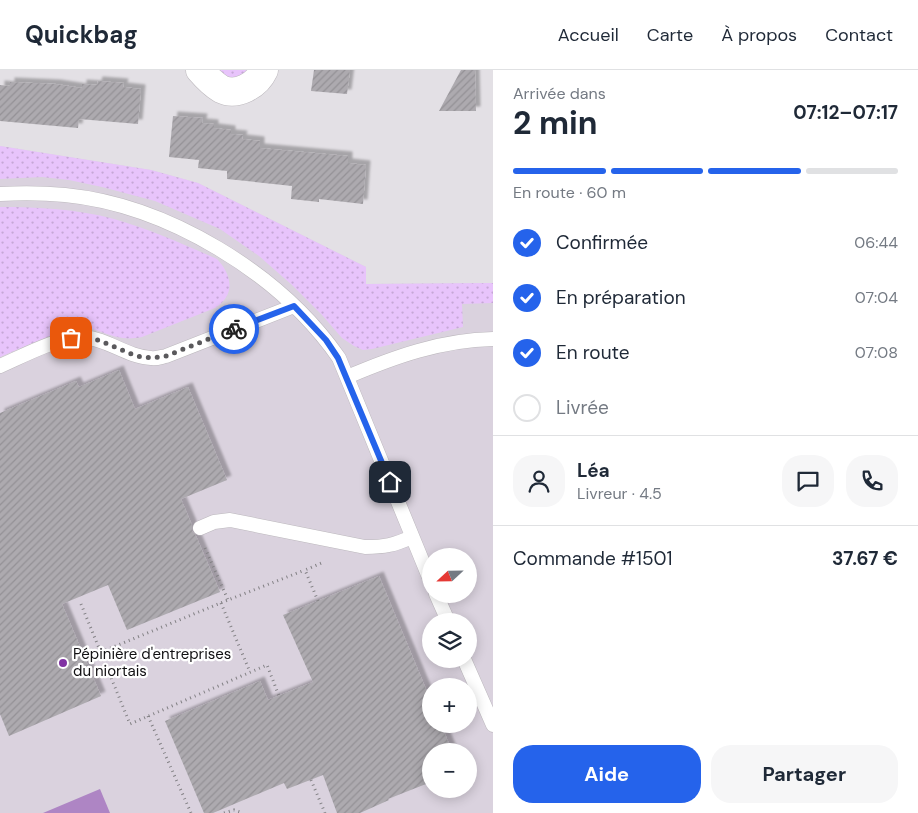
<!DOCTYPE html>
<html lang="fr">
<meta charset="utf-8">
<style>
:root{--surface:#fff;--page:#f6f6f7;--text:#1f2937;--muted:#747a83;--line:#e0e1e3;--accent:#2563eb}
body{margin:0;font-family:"DM Sans",sans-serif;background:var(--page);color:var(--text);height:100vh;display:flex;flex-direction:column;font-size:19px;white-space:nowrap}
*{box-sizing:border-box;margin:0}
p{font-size:16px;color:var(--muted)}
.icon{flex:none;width:28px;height:28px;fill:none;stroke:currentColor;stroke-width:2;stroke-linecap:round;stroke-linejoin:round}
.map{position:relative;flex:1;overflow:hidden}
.drawer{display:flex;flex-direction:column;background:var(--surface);width:425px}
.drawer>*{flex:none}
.needle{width:32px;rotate:248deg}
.buttons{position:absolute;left:422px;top:478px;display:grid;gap:10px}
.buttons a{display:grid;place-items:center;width:55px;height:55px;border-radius:50%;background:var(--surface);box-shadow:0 2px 12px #0003;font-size:25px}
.pin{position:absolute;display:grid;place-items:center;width:42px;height:42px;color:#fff;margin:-21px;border-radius:10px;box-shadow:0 2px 8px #0006}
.courier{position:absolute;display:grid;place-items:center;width:50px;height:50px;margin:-25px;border:4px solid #2563eb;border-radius:50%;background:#fff;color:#222;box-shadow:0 1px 6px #0007}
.summary em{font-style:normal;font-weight:700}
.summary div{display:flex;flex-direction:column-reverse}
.summary{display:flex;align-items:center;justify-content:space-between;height:85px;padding:0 20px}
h1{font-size:32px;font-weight:700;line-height:38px}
.bar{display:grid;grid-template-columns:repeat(4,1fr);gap:8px 5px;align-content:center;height:60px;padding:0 20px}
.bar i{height:6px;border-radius:4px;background:var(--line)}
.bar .current{background:var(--accent)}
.bar p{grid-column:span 4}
.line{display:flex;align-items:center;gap:12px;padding:0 20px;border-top:1px solid var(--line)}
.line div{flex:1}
.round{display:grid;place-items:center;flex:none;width:52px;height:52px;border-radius:20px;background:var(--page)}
ol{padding:0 20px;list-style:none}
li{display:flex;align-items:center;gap:15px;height:55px}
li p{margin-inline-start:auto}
li .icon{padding:5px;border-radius:50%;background:var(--accent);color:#fff;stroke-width:4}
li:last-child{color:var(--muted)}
li i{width:28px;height:28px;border:2px solid var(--line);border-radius:50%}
.action{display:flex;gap:10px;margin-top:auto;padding:10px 20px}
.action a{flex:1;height:58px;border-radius:20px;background:var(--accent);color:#fff;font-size:20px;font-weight:700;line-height:58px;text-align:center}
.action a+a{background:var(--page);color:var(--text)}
header{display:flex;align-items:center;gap:30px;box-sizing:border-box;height:70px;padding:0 25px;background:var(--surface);border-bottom:1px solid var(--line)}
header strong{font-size:24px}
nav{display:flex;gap:28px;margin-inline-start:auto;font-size:18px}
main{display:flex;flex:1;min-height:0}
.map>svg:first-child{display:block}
.built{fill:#dad2de;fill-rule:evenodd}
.grass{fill:url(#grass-dots)}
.water{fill:#ae85c4}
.building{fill:url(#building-hatch);filter:url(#shadow)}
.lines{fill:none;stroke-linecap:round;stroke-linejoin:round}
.service-casing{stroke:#bcb8bd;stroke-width:15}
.minor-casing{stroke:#bcb8bd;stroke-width:29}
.path{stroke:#828084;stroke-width:3;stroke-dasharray:1 4;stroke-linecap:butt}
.service{stroke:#fff;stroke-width:14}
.minor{stroke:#fff;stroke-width:28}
.done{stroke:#5a595c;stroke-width:5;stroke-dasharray:0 9}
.route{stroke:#2563eb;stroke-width:6}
.poi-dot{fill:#8132a3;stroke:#fff;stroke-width:2}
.labels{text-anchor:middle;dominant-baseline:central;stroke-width:4.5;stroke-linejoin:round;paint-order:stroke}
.poi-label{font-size:15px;fill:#111012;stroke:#fff;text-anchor:start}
</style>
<header>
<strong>Quickbag</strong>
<nav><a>Accueil</a><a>Carte</a><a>À propos</a><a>Contact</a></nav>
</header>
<main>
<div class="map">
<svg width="493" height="743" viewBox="0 0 493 743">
<defs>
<pattern id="grass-dots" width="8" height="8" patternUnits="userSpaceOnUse" patternTransform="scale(1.25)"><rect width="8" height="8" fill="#e8c4fb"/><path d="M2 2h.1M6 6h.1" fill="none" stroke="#c6a7d6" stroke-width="1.8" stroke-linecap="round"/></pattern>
<pattern id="building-hatch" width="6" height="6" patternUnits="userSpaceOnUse" patternTransform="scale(1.25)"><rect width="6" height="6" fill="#adaaaf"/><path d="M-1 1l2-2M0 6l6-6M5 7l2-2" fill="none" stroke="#949196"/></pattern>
<filter id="shadow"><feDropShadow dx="4.5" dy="-4.5" stdDeviation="1" flood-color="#0004"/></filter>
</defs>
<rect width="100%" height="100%" fill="#e3e0e5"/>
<path class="built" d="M0,76L151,100L198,113L366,197V214L493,213V743H0ZM431,486H469V524H431ZM431,551H469V589H431ZM431,616H469V654H431ZM431,681H469V719H431Z"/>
<path class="grass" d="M214,0H250L242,8L229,10Z
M0,76L151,100L198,113L366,197V214L493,213V233L462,234L463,257L372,279L363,280L354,276L342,268L322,245L292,215L259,186L220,159L155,131L102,117L69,110L42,107L0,109Z
M0,137C38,137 77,139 114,149C149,159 183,174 217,189C232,205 236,225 215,238L142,267C126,270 119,268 104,263C99,261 94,259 89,258C66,256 22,278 0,287Z"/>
<path class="water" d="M100,719L110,743H43Z"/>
<path class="building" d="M314,0H350L347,24L311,21Z
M461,0H475L476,41H439Z
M98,11L124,13L123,17L141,19L138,54L79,49L78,58L0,51V15L10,16V12L56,14L82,18V14L97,15Z
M173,46L203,48L202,53L214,54V58L231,60V64L243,65L242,69L260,71V78L348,86V93L366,95L363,134L319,129V132L291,129L292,116L227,109V101L198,98L199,90L169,87Z
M119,300L135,339L188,317L227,410L181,429L192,455V461L196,466L220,522L127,560L108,515L62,534L101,626L9,666L0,644V343L76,311L79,317Z
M379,506L431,631V654H441L452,681H431V712L388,729L389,730L360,743H337L323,705L287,719L284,713L213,743H204L165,651L260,611L268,630L313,612L283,545Z"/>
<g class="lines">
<defs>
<path id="service" d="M0,124C22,123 43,123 65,125C167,135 280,203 339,288L431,512
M0,296C23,286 60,266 84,267C108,269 127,287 151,288C156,289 161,287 166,286L294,236
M347,307C394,287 441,270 493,269
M200,458L214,452L230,450L365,477C385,477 394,475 412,467
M436,524L448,551
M464,589L493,655"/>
<path id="minor" d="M200,0C206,7 213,14 221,19C237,27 257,15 264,0"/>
</defs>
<use href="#service" class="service-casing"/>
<use href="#minor" class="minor-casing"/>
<path class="path" d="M205,478L228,530
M318,531L305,500L324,492
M221,533L250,602
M81,534L130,654L267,595L279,626
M101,582L228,530L305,500
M148,646L191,743
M311,710L325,743
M224,743L234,740L243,743"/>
<use href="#service" class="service"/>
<use href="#minor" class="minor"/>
</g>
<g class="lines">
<path class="done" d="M71,268L85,267L98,270L136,286L152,288L166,286L234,259"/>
<path class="route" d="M234,259L294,236L326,270L338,288L390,412"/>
</g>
<circle class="poi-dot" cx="63" cy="593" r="5"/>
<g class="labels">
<g class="poi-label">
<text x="73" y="584">Pépinière d'entreprises<tspan x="73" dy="17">du niortais</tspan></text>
</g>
</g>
</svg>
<div class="buttons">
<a><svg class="needle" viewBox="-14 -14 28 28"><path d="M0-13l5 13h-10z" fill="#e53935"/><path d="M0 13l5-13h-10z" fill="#747a83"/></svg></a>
<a><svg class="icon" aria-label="layers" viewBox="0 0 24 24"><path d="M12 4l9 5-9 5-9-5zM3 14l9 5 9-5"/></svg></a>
<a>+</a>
<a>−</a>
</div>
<div class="pin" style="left:71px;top:268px;background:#ea580c"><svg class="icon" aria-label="bag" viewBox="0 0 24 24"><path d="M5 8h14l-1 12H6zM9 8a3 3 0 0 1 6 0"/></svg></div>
<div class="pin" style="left:390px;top:412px;background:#1f2937"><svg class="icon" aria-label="home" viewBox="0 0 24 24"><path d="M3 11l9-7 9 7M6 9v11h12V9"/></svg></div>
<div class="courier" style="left:234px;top:259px"><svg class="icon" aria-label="bike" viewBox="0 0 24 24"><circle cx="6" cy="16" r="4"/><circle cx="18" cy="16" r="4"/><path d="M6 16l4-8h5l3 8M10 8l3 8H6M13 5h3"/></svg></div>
</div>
<section class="drawer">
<div class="summary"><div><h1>2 min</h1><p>Arrivée dans</p></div><em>07:12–07:17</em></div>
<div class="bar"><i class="current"></i><i class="current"></i><i class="current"></i><i></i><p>En route · 60 m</p></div>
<ol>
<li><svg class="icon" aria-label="check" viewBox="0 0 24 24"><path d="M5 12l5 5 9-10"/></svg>Confirmée<p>06:44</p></li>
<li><svg class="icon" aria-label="check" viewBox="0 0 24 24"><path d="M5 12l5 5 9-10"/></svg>En préparation<p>07:04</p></li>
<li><svg class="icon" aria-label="check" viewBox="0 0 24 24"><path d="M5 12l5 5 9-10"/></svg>En route<p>07:08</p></li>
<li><i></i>Livrée</li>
</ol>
<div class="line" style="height:90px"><a class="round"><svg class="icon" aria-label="person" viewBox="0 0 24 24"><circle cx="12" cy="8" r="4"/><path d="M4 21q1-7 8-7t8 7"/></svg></a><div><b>Léa</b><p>Livreur · 4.5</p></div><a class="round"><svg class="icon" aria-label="chat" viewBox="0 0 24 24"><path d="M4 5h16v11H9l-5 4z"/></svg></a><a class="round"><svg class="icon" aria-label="phone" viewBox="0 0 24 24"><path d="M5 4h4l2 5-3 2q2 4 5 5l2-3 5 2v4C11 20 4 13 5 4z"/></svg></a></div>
<div class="line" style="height:65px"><div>Commande #1501</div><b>37.67 €</b></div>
<div class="action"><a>Aide</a><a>Partager</a></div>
</section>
</main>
